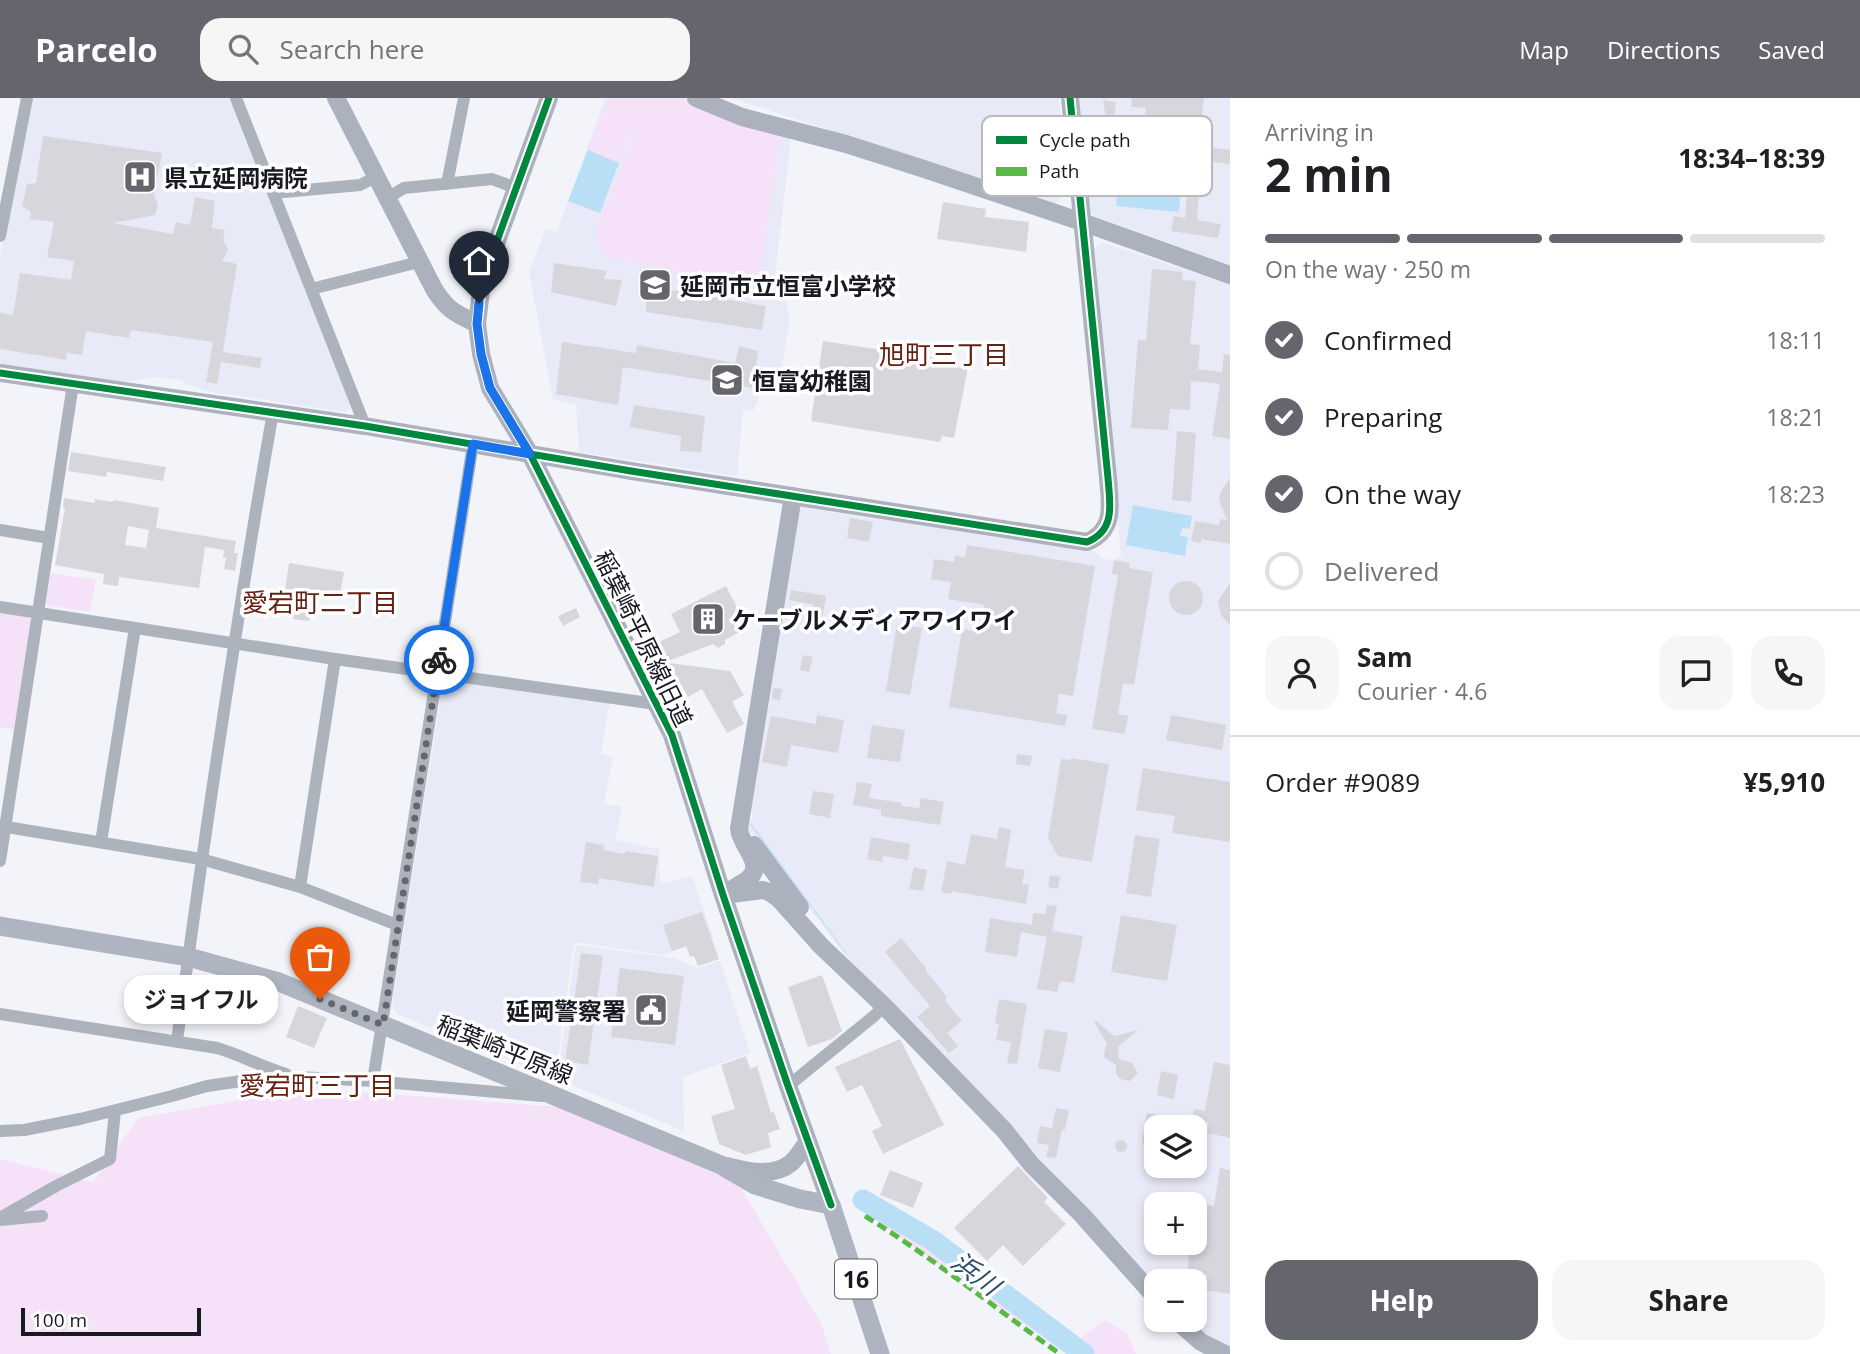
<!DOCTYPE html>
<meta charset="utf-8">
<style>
:root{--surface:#fff;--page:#f6f6f6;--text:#202124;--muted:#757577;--line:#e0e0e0;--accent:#65666d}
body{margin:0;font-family:"Open Sans","Noto Sans JP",sans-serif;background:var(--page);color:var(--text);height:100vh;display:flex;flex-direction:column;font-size:26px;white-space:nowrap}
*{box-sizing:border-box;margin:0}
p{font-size:23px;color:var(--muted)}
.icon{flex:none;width:38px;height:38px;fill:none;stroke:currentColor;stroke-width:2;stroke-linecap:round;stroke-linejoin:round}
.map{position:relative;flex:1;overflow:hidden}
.side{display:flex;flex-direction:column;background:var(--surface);width:630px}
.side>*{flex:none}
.fabs{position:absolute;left:1144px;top:1017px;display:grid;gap:14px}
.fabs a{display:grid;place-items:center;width:63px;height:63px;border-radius:14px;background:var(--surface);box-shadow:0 4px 10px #0003;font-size:35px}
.scale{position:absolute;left:21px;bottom:18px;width:180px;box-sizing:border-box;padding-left:7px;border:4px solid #181922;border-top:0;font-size:19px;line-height:24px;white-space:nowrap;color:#181922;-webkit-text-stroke:5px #fff;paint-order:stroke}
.pin{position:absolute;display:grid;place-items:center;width:60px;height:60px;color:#fff;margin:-72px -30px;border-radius:50% 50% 50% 0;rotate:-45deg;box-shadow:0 0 7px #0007}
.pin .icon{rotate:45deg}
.courier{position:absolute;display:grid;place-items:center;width:70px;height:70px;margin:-35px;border:5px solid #1a73e8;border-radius:50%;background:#fff;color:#222;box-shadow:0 2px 9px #0007}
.bubble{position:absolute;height:49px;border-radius:21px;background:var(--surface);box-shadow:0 4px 10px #0003;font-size:23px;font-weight:700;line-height:49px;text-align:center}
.head em{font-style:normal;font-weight:700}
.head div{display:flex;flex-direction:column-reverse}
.head{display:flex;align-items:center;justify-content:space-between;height:119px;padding:0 35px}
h1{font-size:46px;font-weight:700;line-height:52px}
.bar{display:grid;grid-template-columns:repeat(4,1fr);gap:10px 7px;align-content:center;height:84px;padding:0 35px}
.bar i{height:9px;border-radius:5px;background:var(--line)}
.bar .on{background:var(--accent)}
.bar p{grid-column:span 4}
.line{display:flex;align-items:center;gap:18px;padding:0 35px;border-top:2px solid var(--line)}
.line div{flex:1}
.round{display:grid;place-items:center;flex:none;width:74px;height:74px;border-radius:21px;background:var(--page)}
ol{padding:0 35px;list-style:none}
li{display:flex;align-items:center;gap:21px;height:77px}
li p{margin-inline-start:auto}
li .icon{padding:7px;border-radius:50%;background:var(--accent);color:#fff;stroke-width:4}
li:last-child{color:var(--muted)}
li i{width:38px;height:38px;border:4px solid var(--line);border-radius:50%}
.button{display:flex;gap:14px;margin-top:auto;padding:14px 35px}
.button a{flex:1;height:80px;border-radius:21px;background:var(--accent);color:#fff;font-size:28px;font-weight:700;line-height:80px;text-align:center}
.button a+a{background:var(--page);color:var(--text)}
header{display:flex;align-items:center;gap:42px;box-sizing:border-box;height:98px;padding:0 35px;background:var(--accent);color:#fff}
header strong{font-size:33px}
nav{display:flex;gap:38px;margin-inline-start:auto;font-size:24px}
.search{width:490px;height:63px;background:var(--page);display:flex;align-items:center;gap:18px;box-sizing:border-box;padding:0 24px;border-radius:21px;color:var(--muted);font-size:26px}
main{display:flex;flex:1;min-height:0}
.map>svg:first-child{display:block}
.built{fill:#e8eaf7;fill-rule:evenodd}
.green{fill:#f5e1f8}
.water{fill:#b9dff6}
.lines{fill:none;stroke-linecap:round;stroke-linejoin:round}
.river{stroke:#b9dff6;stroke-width:21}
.building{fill:#d8d6dd;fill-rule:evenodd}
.street{stroke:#acb3bd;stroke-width:12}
.secondary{stroke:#abb2bd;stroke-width:18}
.primary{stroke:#aeb5c0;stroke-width:19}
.quiet{stroke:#58b947;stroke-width:5;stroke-dasharray:10 5;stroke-linecap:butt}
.cycleway-casing{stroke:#fff;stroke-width:11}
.cycleway{stroke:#00873e;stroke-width:7}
.done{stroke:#65666d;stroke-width:7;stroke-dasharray:0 12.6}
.route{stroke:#1a73e8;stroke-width:9}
.labels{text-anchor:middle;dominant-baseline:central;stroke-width:7;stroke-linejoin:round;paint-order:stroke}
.shield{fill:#fff;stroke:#5d5e64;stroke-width:2}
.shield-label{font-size:23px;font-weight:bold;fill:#181922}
.poi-label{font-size:24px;font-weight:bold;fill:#181922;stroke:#fff;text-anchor:start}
.street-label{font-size:24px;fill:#181922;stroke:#fff}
.neighbourhood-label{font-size:26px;fill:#652213;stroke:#fff}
.water-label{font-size:26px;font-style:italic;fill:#275067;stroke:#fff}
.key{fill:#fff;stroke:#bababd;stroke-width:2}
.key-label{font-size:19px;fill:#181922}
</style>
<header>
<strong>Parcelo</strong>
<div class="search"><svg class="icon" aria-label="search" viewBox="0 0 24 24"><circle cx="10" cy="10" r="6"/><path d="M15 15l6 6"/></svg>Search here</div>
<nav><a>Map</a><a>Directions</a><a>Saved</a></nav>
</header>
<main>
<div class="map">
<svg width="1230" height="1256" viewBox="0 0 1230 1256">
<rect width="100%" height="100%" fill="#f3f4f9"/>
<path class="built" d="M32,0H233L353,305L346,314L205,293L179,282L157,279L126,284L91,282L0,268V159Z
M605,0H684L790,35V53L774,183L782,190L790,221L778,290L763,289L754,312L743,313L737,378L579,354L576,306L553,302L529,174L546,131L557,134Z
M731,0H1059L1068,91L1056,106Z
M1078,0H1230V167L1094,118L1089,109Z
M1103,145L1230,186V1249L1200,1234L1191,1222H1195V1183H1157V1189L1126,1151L857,872L745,727L754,719L750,708L798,413L802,409L873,421L875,418L1097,454L1102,460L1112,462L1121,459L1094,150ZM1157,1029H1195V1068H1157ZM1157,1106H1195V1144H1157Z
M450,580L610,603L601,656L613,658L604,706L622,709L615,742L659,751L660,786L692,778L713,839L663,857L574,844L555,981L397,916L392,907L443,584Z
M576,847L674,860L699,870L720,863L750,955L683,979L684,1033L557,981Z"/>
<path class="green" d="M609,0H674L781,32L759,187L605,160L595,134L633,41L628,40L619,65L588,52Z
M51,475L96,482L90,514L46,507Z
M0,514L28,518L31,523L14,631L0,629Z
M308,990L560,1009L738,1085L822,1227L831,1256H0V1061L93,1084L138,1020Z
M864,1106L910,1126L1080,1241L1104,1222L1127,1235L1136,1256H1067L865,1115Z"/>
<path class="water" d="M588,52L619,65L600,115L568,103Z
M1120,63L1183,69L1179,114L1116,108Z
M1133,407L1192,418L1190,431L1182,430L1180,438L1188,439L1185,458L1126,447Z
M751,725L847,856H846L750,726Z"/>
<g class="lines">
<path class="river" d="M863,1102L932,1142L1084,1256"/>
</g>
<path class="building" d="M1132,0H1204L1200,34L1144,28L1146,10L1131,9Z
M1103,2L1116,4L1111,38H1109Z
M1192,36L1208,37L1207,49L1230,52V66L1205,63L1201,96H1199L1197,122L1221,126L1218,140L1171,133L1174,118L1185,120Z
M43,38L162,55L154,97L158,107L155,117L113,125L173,136L176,124L190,127L195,99L215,103L212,130L225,132L223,143L227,149L228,153L222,163L237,166L223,254L262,260L260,270L221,264L217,286L206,284L213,244L131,232L129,240L86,233L82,257L67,255L66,262L0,251V215L13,217L20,175L71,182L74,163L47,159L54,124L30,121L31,114L22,108L27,86L36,85Z
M943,104L986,111L985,119L1029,124L1026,154L937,141Z
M554,165L607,173L604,181L622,182L616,208L551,194Z
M1152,171L1183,174L1182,182L1196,183L1190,246L1200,247L1198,271L1222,274L1224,256L1230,257V341L1212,338L1220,286L1191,283L1190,312L1170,311L1168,332L1131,330L1138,242L1146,243Z
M647,188L766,208L762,232L646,214Z
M823,243L949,262L948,269L968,270L954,340L942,338L940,344L811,323Z
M562,244L636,255L637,247L735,265L739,248L758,253L753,290L623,269L618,307L556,296Z
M634,307L705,318L701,354L680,353L681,338L630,329Z
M1177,333L1196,335L1191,404L1172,402Z
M71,354L166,369L163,383L107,374L106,379L68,373Z
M1230,380V446L1201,441V445L1191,443L1195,423L1219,427L1220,421L1227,422L1220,405L1219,399L1221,393Z
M64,400L95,405V401L113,404L114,402L159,410L156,430L236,443L234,455H238L235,473L224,471L226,460L223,459L224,452L205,449L199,490L119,479L118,488L103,486L104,476L55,467L65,410H63ZM128,428L149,432L146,450L125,447Z
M850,420L873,424L869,444L847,440Z
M967,447L1095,468L1073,598L1059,596L1056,615L1067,617L1065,628L949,609L962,531L980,534L984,507L948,501L951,484L931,481L934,461L954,464L955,458L965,459Z
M1114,462L1130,465L1129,470L1153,474L1134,587L1123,585L1118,616L1128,618L1125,636L1092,631L1118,477L1112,476Z
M289,465L344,474L339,501L313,497L309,523L293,521V519L286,518L290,493L285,492Z
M1169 500a17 17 0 1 1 34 0a17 17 0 1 1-34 0Z
M1230,485V527L1221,517L1218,503Z
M726,488L745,525L736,530L738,535L725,542V546L718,550L713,546L668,563L657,545L680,534L671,516Z
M791,492L826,498L821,528L811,526L814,507L789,502Z
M576,510L580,519L563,528L558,518Z
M897,526L922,530L910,597L886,593Z
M803,557L813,559L809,574L800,572Z
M669,565L730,573L744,597L732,604L744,626L727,635L702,591L688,599Z
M773,590L782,591L780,602L772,601Z
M817,617L844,622L838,655L791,647L787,669L762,664L771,618L816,626Z
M1171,617L1226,627L1222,652L1166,642Z
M872,627L905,632L900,664L867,660Z
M1017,656L1032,658L1030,668L1016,666Z
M1071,660L1109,666L1092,764L1058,758L1048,740L1061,661L1071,662Z
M1143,670L1230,684V744L1172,735L1175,718L1136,712Z
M857,684L872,686L869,700L902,705L901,708L919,710L921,700L944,704L940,727L881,718V712L853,707Z
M813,693L834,696L830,720L809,716Z
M999,729L1011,732L1005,769L1025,772L1022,786L1029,787L1026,806L952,793L951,796L941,794L947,763L965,767L971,736L997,741Z
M1135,737L1160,741L1151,799L1126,795Z
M871,739L910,746L908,762L883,758L882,764L867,761Z
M586,744L604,747L603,752L625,756V753L658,758L654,789L599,780L598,786L580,784Z
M914,769L927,772L923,793L909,791Z
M1050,777L1060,779L1058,791L1048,789Z
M1047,807L1057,808L1052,833L1083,838L1074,885L1060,883L1057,894L1037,891L1047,839L1021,834L1017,859L985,854L990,820L1032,827L1033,815L1045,816Z
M702,814L719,861L698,868L694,858L690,859L686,848L672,853L663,827Z
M1121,817L1177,827L1167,883L1111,874Z
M901,840L927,871L925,872L947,899L945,903L962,923L947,935L958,948L949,955L917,919L930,908L885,854Z
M581,855L603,858L588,967L565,963Z
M620,870L684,878L675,947L611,939Z
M822,877L842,933L832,941L808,949L788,889Z
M999,901L1027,906L1017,966L1007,965L1011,944L996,942L999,926L995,925Z
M298,908L327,920L314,950L286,939Z
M1095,922L1114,938L1138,932L1118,949L1119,961L1132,965L1138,975L1130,983L1120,981L1116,976V967L1105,960L1104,955L1107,946L1094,923Z
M1045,931L1068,935L1060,974L1038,970Z
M900,941L944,1027L883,1056L872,1033L882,1028L862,987L847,994L835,969Z
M746,958L750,971L757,968L771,1015L774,1014L780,1031L768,1035L771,1049L746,1057L719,1046L711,1018L735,1011L721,967Z
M1214,964L1230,967V1040L1207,1035L1209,1024L1192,1021L1194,1011L1205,1013Z
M1161,973L1178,977L1174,1001L1157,997Z
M1056,1010L1069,1012L1065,1032L1062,1031L1056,1060L1046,1059L1049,1047L1037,1045L1040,1028L1052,1030Z
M1147,1015L1166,1018L1164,1029H1157V1047L1142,1045Z
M1115 1048a6 6 0 1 1 12 0a6 6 0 1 1-12 0Z
M1018,1068L1048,1100L1044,1104L1066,1126L1023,1168L1003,1147L987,1163L954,1130Z
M1220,1070L1230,1072V1196L1205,1192L1207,1177L1187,1174L1190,1150L1198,1151L1204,1116L1197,1114L1198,1105L1214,1108Z
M890,1072L923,1085L913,1110L880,1097Z"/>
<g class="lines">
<path class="street" d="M236,0L365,328
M447,86L464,0
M273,95L360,87L376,79
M387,100L404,90L492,81L516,90
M0,138L27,0
M311,191L419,164
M0,432L49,440
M0,509L335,561L656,606
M0,728L201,761L300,789L397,827
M101,744L135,530
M0,763L73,286
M300,789L335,561
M0,916L217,950C241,957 262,969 286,976
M177,943C205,733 236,523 273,314
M373,983L473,346
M788,988L874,918L884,908
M0,1033L24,1032L80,1021L172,998L207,988L262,980L299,979L373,983L542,998
M0,1120L56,1088L110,1061L115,1013
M0,1122L42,1118"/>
<path class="secondary" d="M336,0L434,191C447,212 455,215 477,226
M549,0L482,184L477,226L481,256L490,290L530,356L672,637L723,797L788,988L831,1107
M696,0L742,19L846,46L924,71L1082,124L1230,177
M0,275L365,328L631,373L1087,444C1116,432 1110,406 1108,380L1070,0
M754,747L800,809
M729,793C735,789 742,786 748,781C766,767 741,749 739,731L793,398
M723,797L763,792L769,794L779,801L821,848L884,908L1004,1032L1031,1066L1082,1117L1157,1201
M727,1068C747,1073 773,1080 791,1065C798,1059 803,1050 808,1043
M1176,1222L1201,1244L1225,1256"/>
<path class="primary" d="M0,828L188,859L279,884L721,1067L755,1087L800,1101L831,1107L880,1256"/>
<path class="quiet" d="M865,1118C933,1160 995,1210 1060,1256"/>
<defs>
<path id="cycleway" d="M549,0L482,184L477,226L481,256L490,290L530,356L672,637L723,797L788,988L831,1107
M0,275L365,328L631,373L1087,444C1116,432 1110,406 1108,380L1070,0"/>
</defs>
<use href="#cycleway" class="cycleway-casing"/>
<use href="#cycleway" class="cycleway"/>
</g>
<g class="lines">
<path class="done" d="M320,901L383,927L439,562"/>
<path class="route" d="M439,562L473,346L530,356L490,290L481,256L477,226L479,205"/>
</g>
<defs>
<symbol id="hospital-square" viewBox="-11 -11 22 22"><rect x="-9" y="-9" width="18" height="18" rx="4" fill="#65666d" stroke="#fff"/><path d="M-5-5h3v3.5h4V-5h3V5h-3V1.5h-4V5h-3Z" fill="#fff"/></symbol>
<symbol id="school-square" viewBox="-11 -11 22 22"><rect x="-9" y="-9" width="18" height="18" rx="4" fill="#65666d" stroke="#fff"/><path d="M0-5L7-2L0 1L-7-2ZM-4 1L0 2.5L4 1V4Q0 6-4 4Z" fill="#fff"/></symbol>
<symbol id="building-square" viewBox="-11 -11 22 22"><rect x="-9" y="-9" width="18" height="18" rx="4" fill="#65666d" stroke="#fff"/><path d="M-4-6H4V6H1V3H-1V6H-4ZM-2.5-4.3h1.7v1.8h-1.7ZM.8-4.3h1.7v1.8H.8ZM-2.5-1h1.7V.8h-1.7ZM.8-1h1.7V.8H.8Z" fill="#fff"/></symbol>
<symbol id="civic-square" viewBox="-11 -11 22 22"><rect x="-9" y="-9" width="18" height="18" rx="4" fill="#65666d" stroke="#fff"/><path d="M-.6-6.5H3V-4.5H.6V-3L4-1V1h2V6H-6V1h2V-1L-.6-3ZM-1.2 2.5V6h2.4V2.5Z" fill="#fff"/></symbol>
</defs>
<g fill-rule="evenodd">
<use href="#hospital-square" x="121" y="60" width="38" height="38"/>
<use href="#school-square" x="636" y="168" width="38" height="38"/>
<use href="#school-square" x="708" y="263" width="38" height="38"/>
<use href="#building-square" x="689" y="502" width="38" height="38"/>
<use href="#civic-square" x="632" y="893" width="38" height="38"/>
</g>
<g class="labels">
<rect class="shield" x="835" y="1161.5" width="42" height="39" rx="5"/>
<g class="shield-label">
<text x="856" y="1181">16</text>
</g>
<g class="poi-label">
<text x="164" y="79">県立延岡病院</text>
<text x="680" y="187">延岡市立恒富小学校</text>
<text x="752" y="282">恒富幼稚園</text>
<text x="732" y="521">ケーブルメディアワイワイ</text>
<text x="626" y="912" text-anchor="end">延岡警察署</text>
</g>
<g class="street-label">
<text transform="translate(644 540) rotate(64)">稲葉崎平原線旧道</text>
<text transform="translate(505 951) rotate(22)">稲葉崎平原線</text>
</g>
<g class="neighbourhood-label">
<text x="944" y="256">旭町三丁目</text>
<text x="320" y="504">愛宕町二丁目</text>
<text x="317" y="987">愛宕町三丁目</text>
</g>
<g class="water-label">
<text transform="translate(976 1175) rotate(37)">浜川</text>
</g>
</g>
<rect x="982" y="18" width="230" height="80" rx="10" class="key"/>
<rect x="996" y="38" width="31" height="8" fill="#00873e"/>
<rect x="996" y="69" width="31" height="9" fill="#58b947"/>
<g class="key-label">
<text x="1039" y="49">Cycle path</text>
<text x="1039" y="80">Path</text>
</g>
</svg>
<div class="fabs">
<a><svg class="icon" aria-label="layers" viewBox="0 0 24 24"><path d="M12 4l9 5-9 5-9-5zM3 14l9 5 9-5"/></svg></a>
<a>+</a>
<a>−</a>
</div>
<div class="scale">100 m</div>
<div class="pin" style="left:320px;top:901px;background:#ea580c"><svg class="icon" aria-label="bag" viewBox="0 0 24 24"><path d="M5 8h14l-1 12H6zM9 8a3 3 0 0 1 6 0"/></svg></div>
<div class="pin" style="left:479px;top:205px;background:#1f2937"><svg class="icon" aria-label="home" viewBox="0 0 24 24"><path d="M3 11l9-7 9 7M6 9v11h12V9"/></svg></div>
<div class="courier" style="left:439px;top:562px"><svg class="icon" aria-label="bike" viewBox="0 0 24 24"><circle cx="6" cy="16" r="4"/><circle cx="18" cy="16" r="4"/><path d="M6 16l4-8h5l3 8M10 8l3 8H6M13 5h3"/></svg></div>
<div class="bubble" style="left:124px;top:877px;width:154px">ジョイフル</div>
</div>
<section class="side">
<div class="head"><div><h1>2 min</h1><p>Arriving in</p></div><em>18:34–18:39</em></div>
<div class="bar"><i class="on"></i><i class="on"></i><i class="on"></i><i></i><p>On the way · 250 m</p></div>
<ol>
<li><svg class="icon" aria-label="check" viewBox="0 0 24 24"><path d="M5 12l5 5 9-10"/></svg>Confirmed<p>18:11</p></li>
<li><svg class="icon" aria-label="check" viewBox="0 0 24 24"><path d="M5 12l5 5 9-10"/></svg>Preparing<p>18:21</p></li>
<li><svg class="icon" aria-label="check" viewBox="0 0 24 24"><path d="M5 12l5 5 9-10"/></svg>On the way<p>18:23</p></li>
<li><i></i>Delivered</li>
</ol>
<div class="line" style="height:126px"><a class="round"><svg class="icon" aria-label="person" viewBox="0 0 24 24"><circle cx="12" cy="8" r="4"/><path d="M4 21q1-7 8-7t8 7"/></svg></a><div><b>Sam</b><p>Courier · 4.6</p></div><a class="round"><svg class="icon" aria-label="chat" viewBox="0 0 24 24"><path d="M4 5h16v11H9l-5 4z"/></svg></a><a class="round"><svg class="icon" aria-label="phone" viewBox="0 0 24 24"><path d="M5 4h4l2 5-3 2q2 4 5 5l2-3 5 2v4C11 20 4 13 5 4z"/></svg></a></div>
<div class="line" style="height:91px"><div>Order #9089</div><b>¥5,910</b></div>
<div class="button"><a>Help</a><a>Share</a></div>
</section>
</main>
